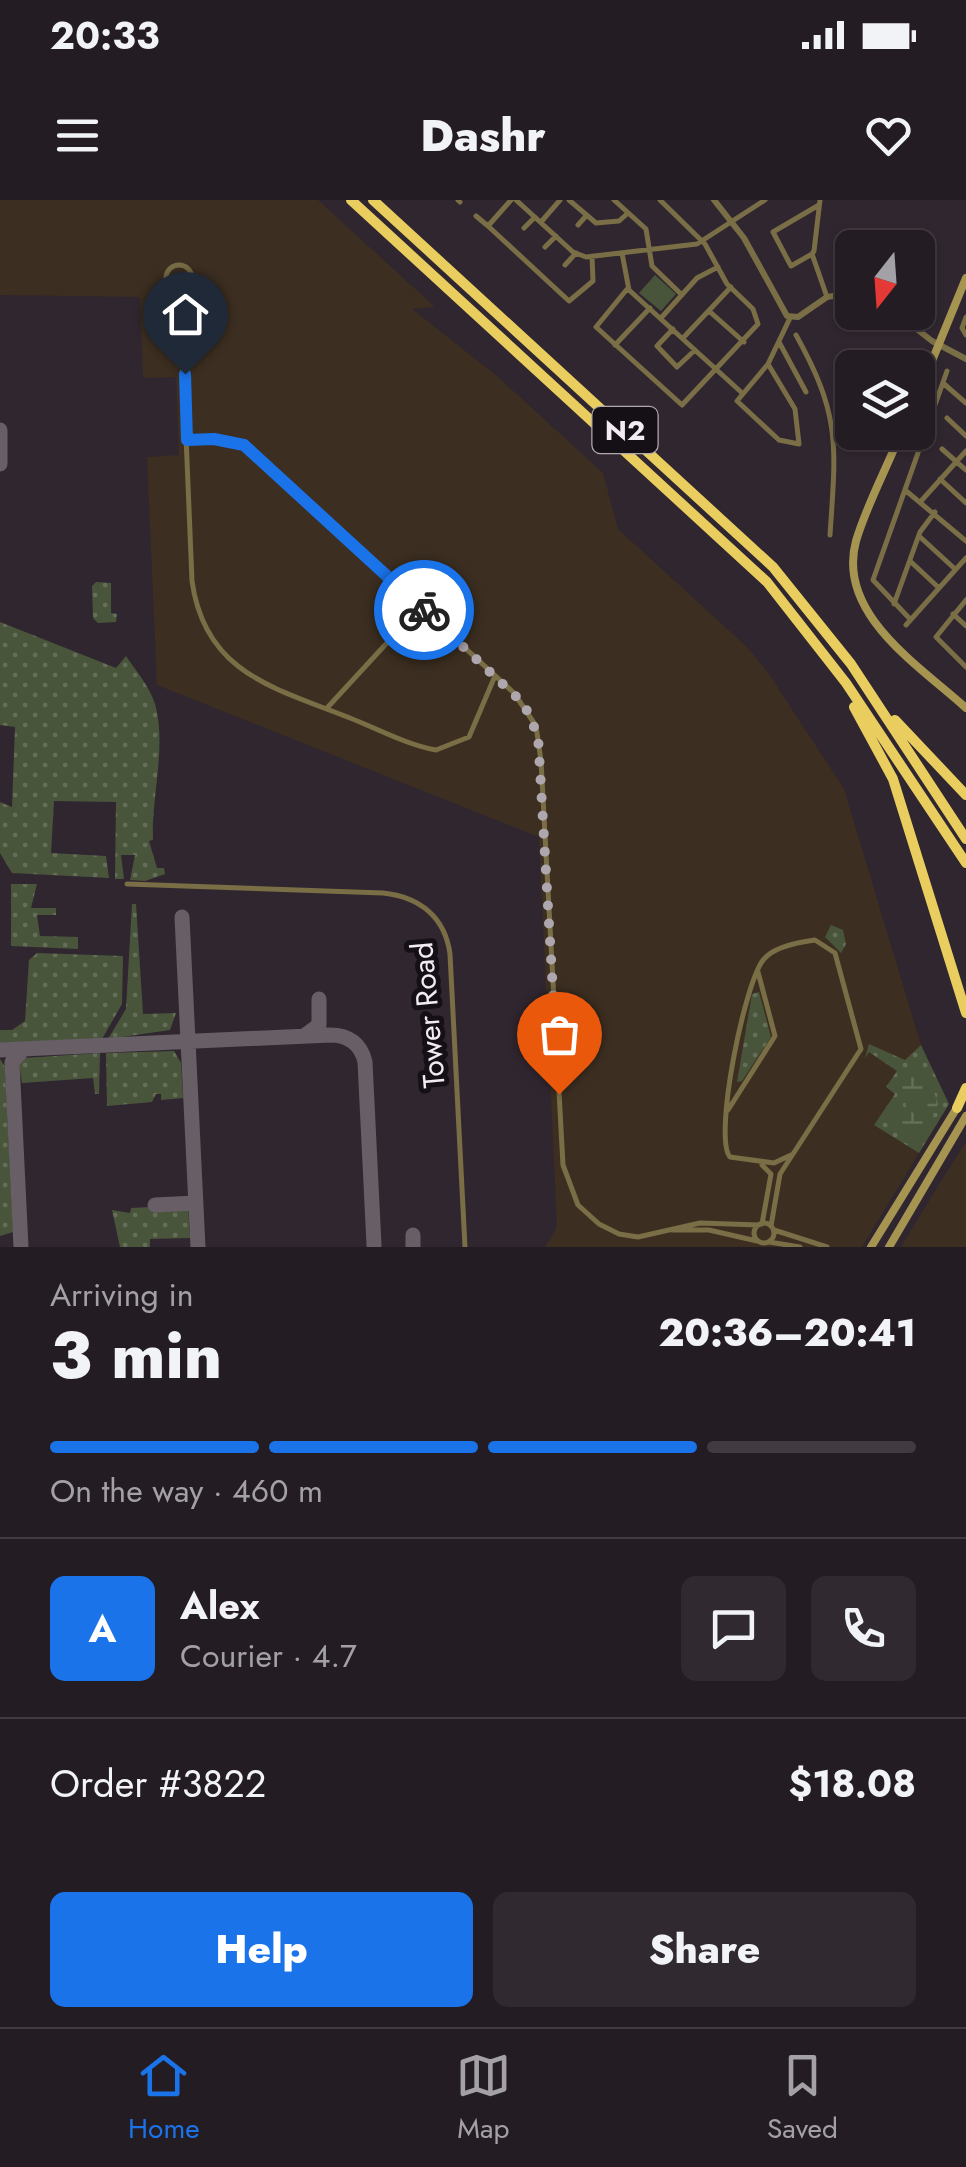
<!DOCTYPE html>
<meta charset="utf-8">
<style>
:root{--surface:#241c23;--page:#302930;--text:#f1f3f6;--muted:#a3a1a6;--line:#413a41;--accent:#1a73e8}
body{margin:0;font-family:Jost,sans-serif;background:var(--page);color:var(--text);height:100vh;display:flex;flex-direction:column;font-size:38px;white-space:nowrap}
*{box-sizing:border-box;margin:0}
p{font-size:32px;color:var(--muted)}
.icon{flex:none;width:55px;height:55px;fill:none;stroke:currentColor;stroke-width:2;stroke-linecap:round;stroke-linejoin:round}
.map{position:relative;height:1047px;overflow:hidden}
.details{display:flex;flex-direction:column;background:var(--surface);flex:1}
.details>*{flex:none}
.needle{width:65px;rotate:197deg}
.tools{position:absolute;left:835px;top:30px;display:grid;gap:20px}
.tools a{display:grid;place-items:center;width:100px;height:100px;border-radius:15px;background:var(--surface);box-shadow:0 2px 8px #0004,0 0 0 2px var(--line);font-size:50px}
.pin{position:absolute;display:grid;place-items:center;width:85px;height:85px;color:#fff;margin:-102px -42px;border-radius:50% 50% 50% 0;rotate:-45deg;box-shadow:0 0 10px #0007}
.pin .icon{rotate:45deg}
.courier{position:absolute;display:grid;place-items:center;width:100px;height:100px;margin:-50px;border:8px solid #1a73e8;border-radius:50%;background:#fff;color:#222;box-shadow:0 2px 12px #0007}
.head em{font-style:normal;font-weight:800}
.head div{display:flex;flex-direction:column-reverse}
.head{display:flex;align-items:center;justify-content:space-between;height:170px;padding:0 50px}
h1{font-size:65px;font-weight:800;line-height:75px}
.bar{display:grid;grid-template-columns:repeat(4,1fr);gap:15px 10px;align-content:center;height:120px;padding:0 50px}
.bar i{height:12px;border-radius:8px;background:var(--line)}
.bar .current{background:var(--accent)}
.bar p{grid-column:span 4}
.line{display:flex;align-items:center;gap:25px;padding:0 50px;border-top:2px solid var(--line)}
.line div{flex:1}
.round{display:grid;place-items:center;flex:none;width:105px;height:105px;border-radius:15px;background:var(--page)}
.cta{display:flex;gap:20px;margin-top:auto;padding:20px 50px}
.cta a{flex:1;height:115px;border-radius:15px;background:var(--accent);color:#fff;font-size:40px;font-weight:800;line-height:115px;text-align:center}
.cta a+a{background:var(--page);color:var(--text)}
.status{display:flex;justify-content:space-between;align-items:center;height:70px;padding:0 50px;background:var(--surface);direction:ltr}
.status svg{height:28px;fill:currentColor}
header{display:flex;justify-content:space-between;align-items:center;height:130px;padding:0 50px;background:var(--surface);font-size:45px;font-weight:800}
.dock{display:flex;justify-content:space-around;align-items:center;height:140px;border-top:2px solid var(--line);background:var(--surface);font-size:28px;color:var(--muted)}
.dock a{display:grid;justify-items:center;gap:5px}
.dock .current{color:var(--accent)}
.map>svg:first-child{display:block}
.industrial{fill:#3c2e21}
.grass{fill:url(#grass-dots)}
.wetland{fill:url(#wetland-marsh)}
.park{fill:#49553b}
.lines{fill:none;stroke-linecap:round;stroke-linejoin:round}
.taxiway{stroke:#675e66;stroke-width:15}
.minor{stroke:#796e45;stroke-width:5}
.tertiary{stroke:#796e45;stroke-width:6}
.secondary{stroke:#a69451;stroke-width:8}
.motorway{stroke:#e9cd5f;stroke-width:10}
.done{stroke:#aea7ae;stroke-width:10;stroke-dasharray:0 18}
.route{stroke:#1a73e8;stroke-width:12}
.labels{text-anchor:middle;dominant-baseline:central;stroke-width:10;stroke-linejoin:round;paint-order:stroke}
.shield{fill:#151015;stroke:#b0aab0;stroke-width:2.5}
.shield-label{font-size:28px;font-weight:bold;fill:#f2ecf2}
.street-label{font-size:30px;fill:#f2ecf2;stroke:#151015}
</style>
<div class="status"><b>20:33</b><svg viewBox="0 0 49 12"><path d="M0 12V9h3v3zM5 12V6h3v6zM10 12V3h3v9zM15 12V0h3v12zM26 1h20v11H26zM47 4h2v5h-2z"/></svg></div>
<header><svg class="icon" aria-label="menu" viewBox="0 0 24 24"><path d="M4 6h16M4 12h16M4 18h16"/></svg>Dashr<svg class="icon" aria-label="heart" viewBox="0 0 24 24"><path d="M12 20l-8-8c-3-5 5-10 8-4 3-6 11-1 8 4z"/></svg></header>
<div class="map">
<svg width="966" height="1047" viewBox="0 0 966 1047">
<defs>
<pattern id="grass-dots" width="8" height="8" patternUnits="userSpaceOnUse" patternTransform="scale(2.5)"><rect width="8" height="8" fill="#49553b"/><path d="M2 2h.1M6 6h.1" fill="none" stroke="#646e58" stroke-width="1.8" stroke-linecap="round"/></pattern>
<pattern id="wetland-marsh" width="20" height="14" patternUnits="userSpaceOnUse" patternTransform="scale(2.5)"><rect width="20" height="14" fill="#49553b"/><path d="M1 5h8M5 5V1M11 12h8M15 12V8" fill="none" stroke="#646e58"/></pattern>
</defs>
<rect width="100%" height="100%" fill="#30262f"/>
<path class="industrial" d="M0,0H318L435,107L412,109L497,176L603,273L618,329L747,447L767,471L844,589L924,855L949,904L862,1047H545L557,1027L539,637L157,485L147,257L179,255L176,177L143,178L140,97L0,95Z
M966,942V1047H901L941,981Z"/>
<path class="grass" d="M96,382L111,383V413L117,414L116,422L98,423L93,418L92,386Z
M0,422L116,468L126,456C136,471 150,487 155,504C167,546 151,597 153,640L149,641L157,668H164L165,674L145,681L130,680L135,655H121L124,679H115L116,602L54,601L51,653L106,656L109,678L12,673L0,653V602L12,607L15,527L0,525Z
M11,684H37L31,708H56V715H37L40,736L78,737V749L11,746Z
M132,704H136L143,814L176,813L170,830L108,839L126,809Z
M831,725L843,730L846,744L841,753L825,737Z
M37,753L123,756L122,804L102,839L0,843V830H12L25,821L29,760Z
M759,792L771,837L742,881L737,882L752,794Z
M869,844L905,860L921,845L949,904L919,953L874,925L895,894L886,887L897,871L869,852L865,858Z
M174,851L181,863L183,898L161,900V894H156L152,902L107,906L106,853Z
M100,853L99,894H95L93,878L22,883L19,864L24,858Z
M0,859L5,867L13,1032L0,1036Z
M188,1005L190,1038L150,1039V1047H120L112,1010L130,1013L131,1008Z"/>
<path class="wetland" d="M917,863L927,872L938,904L922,940L915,945L883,919L906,907L905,899L891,885L901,871Z"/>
<path class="park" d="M655,75L676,94L661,111L639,93Z"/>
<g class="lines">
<path class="taxiway" d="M0,230V264
M182,717L198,1047
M304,836L319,825V799
M0,850L330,835C349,835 361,844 365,862L374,1045
M155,1005L196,1003
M413,1035V1047
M21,1047L12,862L24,849"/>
<path class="minor" d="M458,0L460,2
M511,0L488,26L569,101L593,81L592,56
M516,0L573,52L586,57L697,44L765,0
M569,0L596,23L619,21L628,13
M614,0L646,29L652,66L682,95
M819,5L773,32L791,66L812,54L814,51L820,0
M476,16L488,26
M541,22L560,0
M578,25L586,16
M524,28L535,17
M545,47L556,36
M622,53L629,90L741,192
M812,54L827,97
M565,65L576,53
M166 78a13 13 0 1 1 26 0a13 13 0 1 1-26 0Z
M628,88L596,127L682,205L758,124L753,109L727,84L705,44L660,0
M180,91L192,381C205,474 275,488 350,518C378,529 407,545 436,550L469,537L495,476
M709,111L744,142
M966,117L962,128L966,135
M661,118L697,78L718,67
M673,129L657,146L677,167L695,150
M796,135C841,216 836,245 830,335
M683,138L731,87
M779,142L806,192
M615,145L650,108
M768,164L737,201L779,240L799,244L795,209L768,164L790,118
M943,183L966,203
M947,218L966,236
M834,237L880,236L896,241
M187,241H232L249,249L514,493L536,526L541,561L563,965L578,1005L599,1024L619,1034L638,1037L700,1023L759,1025
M942,249L966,270
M940,279L966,303
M905,290L966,341
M922,300L966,251
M919,336L955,369
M910,361L939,388
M966,400L936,437L966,467
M894,404L920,332L935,312
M953,414L966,426
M910,419L873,380L947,171
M906,425L966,358
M327,508L420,407
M127,684L383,693C420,697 445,717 450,754L465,1047
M728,910L775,836L758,772
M754 1033a10 10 0 1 1 20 0a10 10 0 1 1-20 0Z
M762,1024L771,974L762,965
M771,1026L780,974L861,849L835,753L815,740C800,742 774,747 764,759C745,780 713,937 730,957L774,963L791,955
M672,1030H709L757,1041
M774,1030L827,1047
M769,1042L800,1047"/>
<path class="tertiary" d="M714,0L744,38L787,116L798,117L827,97L852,93
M895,112L932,141L966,159"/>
<path class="secondary" d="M918,195L966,78
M901,232C887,268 867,304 856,341C836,414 920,466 966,508
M871,1047L958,906
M889,1047L966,916"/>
<path class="motorway" d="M351,0L767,382L846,483L966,663
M373,0L773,367L851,464L966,639
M854,507L893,579L966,813
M895,520L966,595
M957,908L966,888"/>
</g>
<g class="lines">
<path class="done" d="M424,410L524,504L538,536L559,894"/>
<path class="route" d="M185,174L187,240L214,239L244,245L424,410"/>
</g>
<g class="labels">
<rect class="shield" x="592.5" y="207" width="65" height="46" rx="8"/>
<g class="shield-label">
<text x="625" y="230">N2</text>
</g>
<g class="street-label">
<text transform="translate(428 815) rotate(-95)">Tower Road</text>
</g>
</g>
</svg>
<div class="tools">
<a><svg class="needle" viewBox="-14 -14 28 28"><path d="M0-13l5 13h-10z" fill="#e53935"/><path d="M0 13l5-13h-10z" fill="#a3a1a6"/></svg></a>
<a><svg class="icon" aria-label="layers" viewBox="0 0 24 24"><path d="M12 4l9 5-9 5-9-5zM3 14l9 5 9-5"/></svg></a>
</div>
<div class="pin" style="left:559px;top:894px;background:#ea580c"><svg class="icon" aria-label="bag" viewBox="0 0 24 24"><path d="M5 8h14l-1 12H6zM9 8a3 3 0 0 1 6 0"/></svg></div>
<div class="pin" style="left:185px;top:174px;background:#1f2937"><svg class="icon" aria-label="home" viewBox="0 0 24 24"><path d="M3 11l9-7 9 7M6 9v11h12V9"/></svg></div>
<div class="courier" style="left:424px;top:410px"><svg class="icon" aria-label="bike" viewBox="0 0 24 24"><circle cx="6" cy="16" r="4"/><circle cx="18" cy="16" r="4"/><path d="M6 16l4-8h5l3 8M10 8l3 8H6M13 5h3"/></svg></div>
</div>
<section class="details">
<div class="head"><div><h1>3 min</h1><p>Arriving in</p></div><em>20:36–20:41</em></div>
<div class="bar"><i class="current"></i><i class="current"></i><i class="current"></i><i></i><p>On the way · 460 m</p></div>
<div class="line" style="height:180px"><b class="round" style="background:var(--accent);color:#fff">A</b><div><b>Alex</b><p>Courier · 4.7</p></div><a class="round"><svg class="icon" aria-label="chat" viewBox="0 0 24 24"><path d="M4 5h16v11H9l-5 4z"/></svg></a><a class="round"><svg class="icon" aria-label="phone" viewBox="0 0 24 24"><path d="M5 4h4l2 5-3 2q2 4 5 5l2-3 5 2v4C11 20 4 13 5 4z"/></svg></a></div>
<div class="line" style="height:130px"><div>Order #3822</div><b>$18.08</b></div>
<div class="cta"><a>Help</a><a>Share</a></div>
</section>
<nav class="dock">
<a class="current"><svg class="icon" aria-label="home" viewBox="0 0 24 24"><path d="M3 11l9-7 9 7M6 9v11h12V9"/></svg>Home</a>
<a><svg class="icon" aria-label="map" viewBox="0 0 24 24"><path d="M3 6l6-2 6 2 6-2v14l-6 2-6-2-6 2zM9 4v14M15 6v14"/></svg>Map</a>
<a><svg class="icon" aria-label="saved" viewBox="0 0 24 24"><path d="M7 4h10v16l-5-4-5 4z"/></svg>Saved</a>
</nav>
